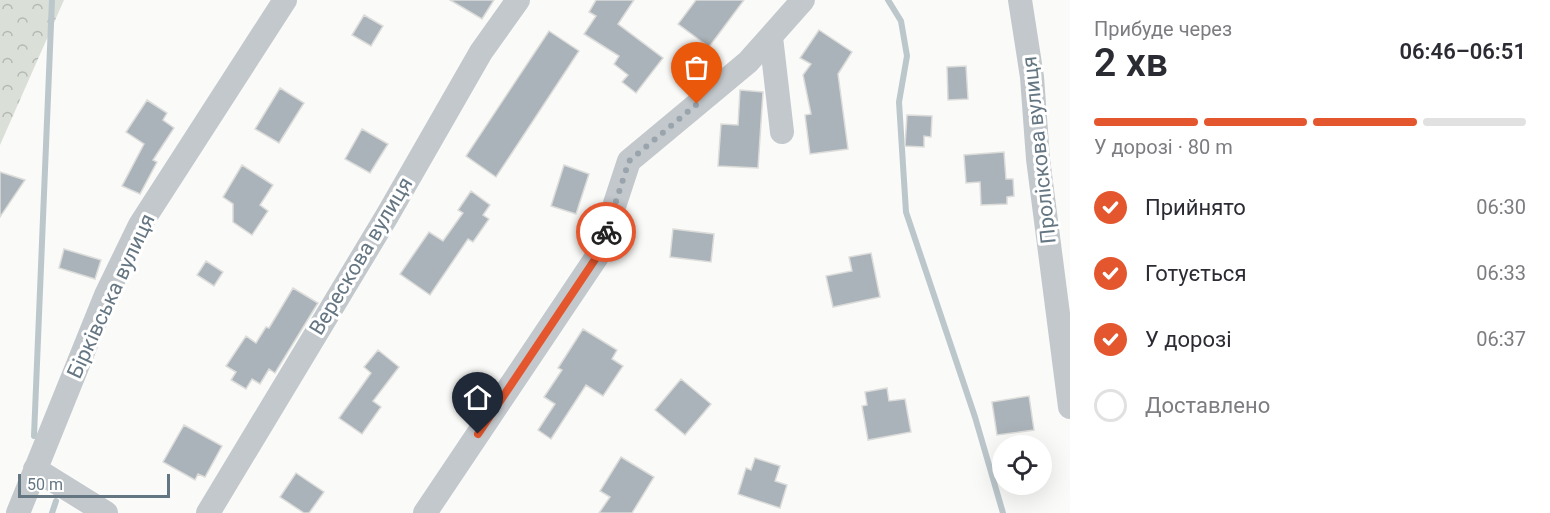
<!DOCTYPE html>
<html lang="uk">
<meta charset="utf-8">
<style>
:root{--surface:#fff;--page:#f2f2f3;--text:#2b2b33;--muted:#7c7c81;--line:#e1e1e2;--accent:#e4572e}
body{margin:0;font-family:Roboto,sans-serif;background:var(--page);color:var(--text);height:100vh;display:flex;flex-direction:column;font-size:22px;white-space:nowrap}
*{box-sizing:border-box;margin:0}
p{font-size:20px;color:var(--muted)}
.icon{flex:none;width:33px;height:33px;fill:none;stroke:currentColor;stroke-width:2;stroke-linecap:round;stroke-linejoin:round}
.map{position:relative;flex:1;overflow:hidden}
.panel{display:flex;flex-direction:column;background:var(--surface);width:480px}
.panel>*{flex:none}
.tools{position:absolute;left:992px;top:435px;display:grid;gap:12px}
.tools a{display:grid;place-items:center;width:60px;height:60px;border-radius:50%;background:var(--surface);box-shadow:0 6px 24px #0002;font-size:30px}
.scale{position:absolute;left:18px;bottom:15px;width:152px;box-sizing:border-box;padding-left:6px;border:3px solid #657683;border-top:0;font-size:16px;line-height:21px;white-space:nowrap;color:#657683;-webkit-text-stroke:4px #fff;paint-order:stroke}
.pin{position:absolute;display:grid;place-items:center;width:51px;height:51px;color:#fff;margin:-62px -26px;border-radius:50% 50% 50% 0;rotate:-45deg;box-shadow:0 0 6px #0007}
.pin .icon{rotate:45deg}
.courier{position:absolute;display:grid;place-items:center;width:60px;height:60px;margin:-30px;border:4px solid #e4572e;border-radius:50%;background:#fff;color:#222;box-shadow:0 2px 8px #0007}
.summary em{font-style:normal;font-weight:600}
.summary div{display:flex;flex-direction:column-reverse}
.summary{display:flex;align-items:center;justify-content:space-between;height:102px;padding:0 24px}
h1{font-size:39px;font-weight:600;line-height:45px}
.bar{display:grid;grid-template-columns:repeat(4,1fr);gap:9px 6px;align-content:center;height:72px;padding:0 24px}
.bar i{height:8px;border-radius:4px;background:var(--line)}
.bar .selected{background:var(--accent)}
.bar p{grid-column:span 4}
ol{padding:0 24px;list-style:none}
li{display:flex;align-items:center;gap:18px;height:66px}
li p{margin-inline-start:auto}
li .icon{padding:6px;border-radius:50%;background:var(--accent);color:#fff;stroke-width:4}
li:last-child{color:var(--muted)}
li i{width:33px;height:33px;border:3px solid var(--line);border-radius:50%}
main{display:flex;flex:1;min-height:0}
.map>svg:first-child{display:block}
.forest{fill:url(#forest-crowns)}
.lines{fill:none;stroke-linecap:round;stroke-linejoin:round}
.stream{stroke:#bbc7cb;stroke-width:6}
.building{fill:#aab3b9;stroke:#dcdcda;stroke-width:1.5}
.street{stroke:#c3c8cc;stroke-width:24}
.done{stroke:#99a4ac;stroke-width:6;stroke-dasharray:0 10.8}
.route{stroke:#e4572e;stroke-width:8}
.labels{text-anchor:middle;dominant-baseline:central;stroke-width:6;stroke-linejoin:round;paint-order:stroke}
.street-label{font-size:21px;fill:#657683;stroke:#fff}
</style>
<main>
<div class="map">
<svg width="1070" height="513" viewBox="0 0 1070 513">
<defs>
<pattern id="forest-crowns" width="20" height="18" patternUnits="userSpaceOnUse" patternTransform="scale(1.5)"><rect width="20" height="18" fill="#dadfd7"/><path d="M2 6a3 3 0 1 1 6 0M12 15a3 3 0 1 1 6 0" fill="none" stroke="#b4b9b4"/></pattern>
</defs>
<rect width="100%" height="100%" fill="#fafaf8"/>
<path class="forest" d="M0,0H64L0,145Z"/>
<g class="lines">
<path class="stream" d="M888,0L901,21L907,56L899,102L906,212L975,417L1003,513
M34,436L52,0
M52,513L56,501"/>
</g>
<path class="building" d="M450,0H494L482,19Z
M596,0H634L618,24L663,58L636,93L622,82L628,75L614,64L619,56L584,34L596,16L589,12Z
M696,0H744L709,47L678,24Z
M364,15L383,26L371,46L352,35Z
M819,30L852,52L838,74L848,149L810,154L805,115L811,114L803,75L811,64L800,58Z
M549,31L579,51L496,177L466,156Z
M966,66L968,99L948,100L947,67Z
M280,88L304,103L279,143L255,129Z
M740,90L763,92L758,168L718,166L721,124L738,125Z
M147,100L167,113L163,120L174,128L153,160L157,162L140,194L122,186L144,144L126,132Z
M907,115L932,116L931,137L924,136V147L905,146Z
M362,129L388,144L370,173L345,159Z
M1004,152L1006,179H1013L1014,196L1007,197V204L981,205L980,182L966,183L964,155Z
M242,165L273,185L260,205L268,211L252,235L233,222V204L223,197Z
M564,165L589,174L576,214L551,206Z
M0,172L25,180L0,217Z
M471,191L490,205L483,215L489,219L473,242L468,239L430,295L400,274L429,232L443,241L463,213L458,210Z
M673,229L714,234L711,262L670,257Z
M64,249L101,260L95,279L59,268Z
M871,253L880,297L833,307L826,276L852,271L849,257Z
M206,261L223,272L214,286L197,275Z
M293,288L318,303L275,373L269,369L260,384L252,379L246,389L231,380L236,372L226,366L246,336L256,343L266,327L269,328Z
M583,329L617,350L612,359L623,366L603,396L586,385L551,439L538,430L555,404L544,397L562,370L558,368Z
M378,350L399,367L373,401L381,407L362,434L339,418L371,373L364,367Z
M681,379L711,404L685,435L655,410Z
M887,388L889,401L905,399L911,432L868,440L862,406L867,405L865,392Z
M1029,396L1034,430L997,435L992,402Z
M184,425L222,446L205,477L198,474L195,480L163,462Z
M621,457L654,477L632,513H599L610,497L600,491Z
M755,458L780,466L775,481L787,485L780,508L738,494L746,468L751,470Z
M296,473L324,492L309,513H304L280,497Z"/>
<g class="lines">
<path class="street" d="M1020,0L1032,77L1038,159L1070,407
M771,37L782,132
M35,469L106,513
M18,513L106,295L140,225L285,0
M208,513L387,216L481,52L518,0
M425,513L598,255L629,161L748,62L803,0"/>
</g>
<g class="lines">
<path class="done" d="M606,232L629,161L697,104"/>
<path class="route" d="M478,434L598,255L606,232"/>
</g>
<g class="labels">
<g class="street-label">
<text transform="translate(1039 150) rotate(-96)">Проліскова вулиця</text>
<text transform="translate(361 256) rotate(-59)">Верескова вулиця</text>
<text transform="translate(111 296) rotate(-65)">Бірківська вулиця</text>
</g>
</g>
</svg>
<div class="tools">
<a><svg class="icon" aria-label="locate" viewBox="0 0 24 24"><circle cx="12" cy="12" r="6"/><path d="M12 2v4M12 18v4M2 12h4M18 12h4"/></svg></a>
</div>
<div class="scale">50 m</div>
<div class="pin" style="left:697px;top:104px;background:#ea580c"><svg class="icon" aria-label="bag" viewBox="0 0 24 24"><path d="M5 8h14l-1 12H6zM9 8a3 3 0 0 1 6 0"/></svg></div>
<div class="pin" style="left:478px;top:434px;background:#1f2937"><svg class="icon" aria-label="home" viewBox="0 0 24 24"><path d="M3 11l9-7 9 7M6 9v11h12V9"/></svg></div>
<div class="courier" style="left:606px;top:232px"><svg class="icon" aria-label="bike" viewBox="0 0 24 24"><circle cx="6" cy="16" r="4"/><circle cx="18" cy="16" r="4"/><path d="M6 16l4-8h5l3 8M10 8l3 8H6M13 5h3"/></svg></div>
</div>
<section class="panel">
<div class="summary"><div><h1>2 хв</h1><p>Прибуде через</p></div><em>06:46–06:51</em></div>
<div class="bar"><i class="selected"></i><i class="selected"></i><i class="selected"></i><i></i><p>У дорозі · 80 m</p></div>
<ol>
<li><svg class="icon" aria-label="check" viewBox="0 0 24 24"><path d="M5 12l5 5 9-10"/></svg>Прийнято<p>06:30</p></li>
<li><svg class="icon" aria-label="check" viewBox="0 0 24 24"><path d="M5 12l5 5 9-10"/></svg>Готується<p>06:33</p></li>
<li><svg class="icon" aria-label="check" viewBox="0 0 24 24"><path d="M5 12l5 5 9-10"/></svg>У дорозі<p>06:37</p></li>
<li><i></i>Доставлено</li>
</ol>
</section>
</main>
